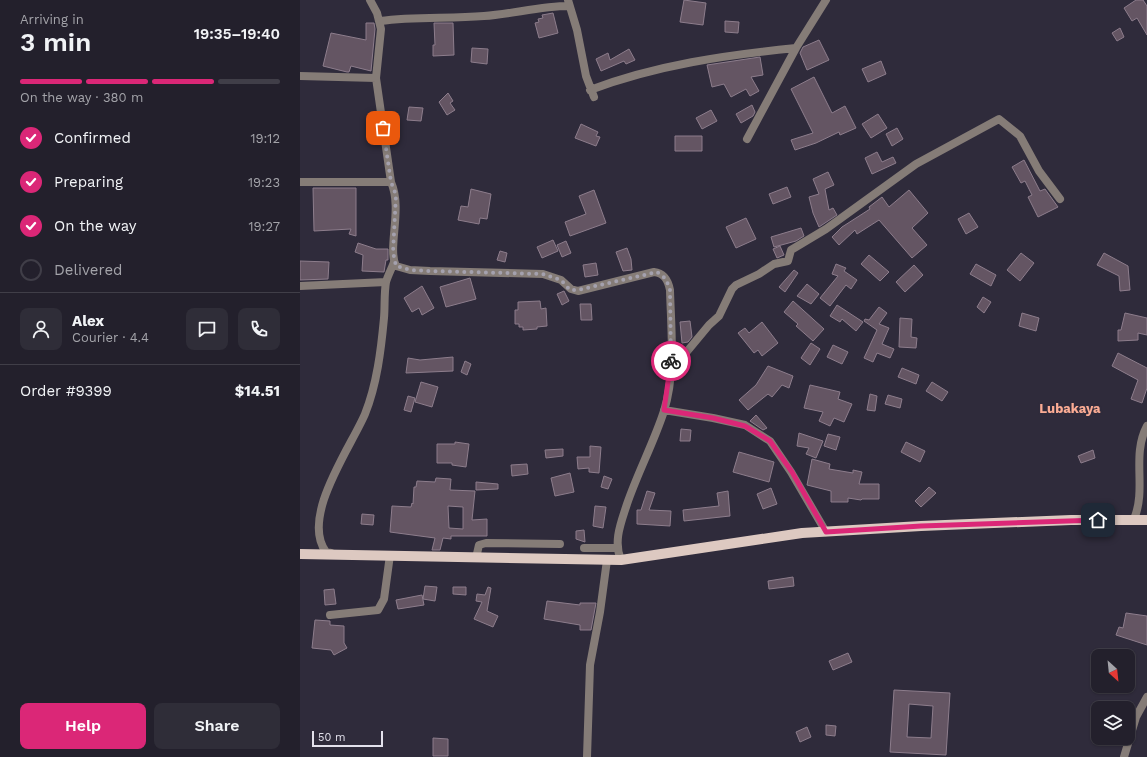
<!DOCTYPE html>
<meta charset="utf-8">
<style>
:root{--surface:#23202c;--page:#2f2d38;--text:#f1f3f6;--muted:#a3a3a9;--line:#403e48;--accent:#db2777}
body{margin:0;font-family:"Work Sans",sans-serif;background:var(--page);color:var(--text);height:100vh;display:flex;flex-direction:column;font-size:15px;white-space:nowrap}
*{box-sizing:border-box;margin:0}
p{font-size:13px;color:var(--muted)}
.icon{flex:none;width:22px;height:22px;fill:none;stroke:currentColor;stroke-width:2;stroke-linecap:round;stroke-linejoin:round}
.map{position:relative;flex:1;overflow:hidden}
.drawer{display:flex;flex-direction:column;background:var(--surface);width:300px}
.drawer>*{flex:none}
.needle{width:26px;rotate:153deg}
.tools{position:absolute;left:791px;top:649px;display:grid;gap:8px}
.tools a{display:grid;place-items:center;width:44px;height:44px;border-radius:8px;background:var(--surface);box-shadow:0 1px 3px #0004,0 0 0 1px var(--line);font-size:20px}
.scale{position:absolute;left:12px;bottom:10px;width:71px;box-sizing:border-box;padding-left:4px;border:2px solid #e3e1ec;border-top:0;font-size:11px;line-height:14px;white-space:nowrap;color:#e3e1ec;-webkit-text-stroke:3px #2f2b3b;paint-order:stroke}
.pin{position:absolute;display:grid;place-items:center;width:34px;height:34px;color:#fff;margin:-17px;border-radius:8px;box-shadow:0 2px 6px #0006}
.courier{position:absolute;display:grid;place-items:center;width:40px;height:40px;margin:-20px;border:3px solid #db2777;border-radius:50%;background:#fff;color:#222;box-shadow:0 1px 5px #0007}
.overview em{font-style:normal;font-weight:600}
.overview div{display:flex;flex-direction:column-reverse}
.overview{display:flex;align-items:center;justify-content:space-between;height:68px;padding:0 20px}
h1{font-size:26px;font-weight:600;line-height:30px}
.bar{display:grid;grid-template-columns:repeat(4,1fr);gap:6px 4px;align-content:center;height:48px;padding:0 20px}
.bar i{height:5px;border-radius:3px;background:var(--line)}
.bar .selected{background:var(--accent)}
.bar p{grid-column:span 4}
.line{display:flex;align-items:center;gap:10px;padding:0 20px;border-top:1px solid var(--line)}
.line div{flex:1}
.round{display:grid;place-items:center;flex:none;width:42px;height:42px;border-radius:8px;background:var(--page)}
ol{padding:0 20px;list-style:none}
li{display:flex;align-items:center;gap:12px;height:44px}
li p{margin-inline-start:auto}
li .icon{padding:4px;border-radius:50%;background:var(--accent);color:#fff;stroke-width:4}
li:last-child{color:var(--muted)}
li i{width:22px;height:22px;border:2px solid var(--line);border-radius:50%}
.cta{display:flex;gap:8px;margin-top:auto;padding:8px 20px}
.cta a{flex:1;height:46px;border-radius:8px;background:var(--accent);color:#fff;font-size:16px;font-weight:600;line-height:46px;text-align:center}
.cta a+a{background:var(--page);color:var(--text)}
main{display:flex;flex:1;min-height:0}
.map>svg:first-child{display:block}
.building{fill:#645563;stroke:#8d7d8c;fill-rule:evenodd}
.lines{fill:none;stroke-linecap:round;stroke-linejoin:round}
.minor{stroke:#857c77;stroke-width:8}
.primary{stroke:#ddc9c1;stroke-width:10}
.done{stroke:#a4a1ae;stroke-width:4;stroke-dasharray:0 7.2}
.route{stroke:#db2777;stroke-width:5}
.labels{text-anchor:middle;dominant-baseline:central;stroke-width:3.5;stroke-linejoin:round;paint-order:stroke}
.quarter-label{font-size:13px;font-weight:bold;fill:#fbac94;stroke:#2f2b3b}
</style>
<main>
<section class="drawer">
<div class="overview"><div><h1>3 min</h1><p>Arriving in</p></div><em>19:35–19:40</em></div>
<div class="bar"><i class="selected"></i><i class="selected"></i><i class="selected"></i><i></i><p>On the way · 380 m</p></div>
<ol>
<li><svg class="icon" aria-label="check" viewBox="0 0 24 24"><path d="M5 12l5 5 9-10"/></svg>Confirmed<p>19:12</p></li>
<li><svg class="icon" aria-label="check" viewBox="0 0 24 24"><path d="M5 12l5 5 9-10"/></svg>Preparing<p>19:23</p></li>
<li><svg class="icon" aria-label="check" viewBox="0 0 24 24"><path d="M5 12l5 5 9-10"/></svg>On the way<p>19:27</p></li>
<li><i></i>Delivered</li>
</ol>
<div class="line" style="height:72px"><a class="round"><svg class="icon" aria-label="person" viewBox="0 0 24 24"><circle cx="12" cy="8" r="4"/><path d="M4 21q1-7 8-7t8 7"/></svg></a><div><b>Alex</b><p>Courier · 4.4</p></div><a class="round"><svg class="icon" aria-label="chat" viewBox="0 0 24 24"><path d="M4 5h16v11H9l-5 4z"/></svg></a><a class="round"><svg class="icon" aria-label="phone" viewBox="0 0 24 24"><path d="M5 4h4l2 5-3 2q2 4 5 5l2-3 5 2v4C11 20 4 13 5 4z"/></svg></a></div>
<div class="line" style="height:52px"><div>Order #9399</div><b>$14.51</b></div>
<div class="cta"><a>Help</a><a>Share</a></div>
</section>
<div class="map">
<svg width="847" height="757" viewBox="0 0 847 757">
<rect width="100%" height="100%" fill="#2f2b3b"/>
<path class="building" d="M384,0L406,3L403,25L380,22Z
M836,0H843L847,6V35L837,18L832,21L824,8Z
M253,13L258,33L239,38L235,23L239,22L238,19L243,18L242,15Z
M425,21L439,22L438,33L425,32Z
M66,23H74L75,29L71,71L51,66L49,72H47L23,66L31,33L66,40Z
M134,23H153L154,55L133,56V45H135Z
M820,28L824,37L817,41L812,33Z
M519,40L529,60L507,70L500,53L503,47Z
M172,48L188,49L187,64L171,62Z
M329,49L335,60L326,64L324,61L301,71L296,59L308,53L310,60Z
M460,57L463,75L451,77L459,91L450,96L446,89L431,97L424,84L412,87L407,65Z
M581,61L586,74L568,82L562,69Z
M514,77L532,113L545,106L556,128L540,135L539,132L516,143L495,150L491,140L513,133L491,89Z
M148,93L153,101L150,103L155,110L147,115L139,102Z
M452,105L455,112L453,116L441,123L436,114Z
M109,107L123,108L121,121L107,120Z
M411,110L417,121L402,129L396,118Z
M578,114L587,128L571,138L562,124Z
M281,124L298,132L296,136L300,137L296,146L275,138Z
M597,128L603,139L592,146L586,134Z
M375,136H402V151H375Z
M577,152L582,162L593,157L596,163L572,174L565,158Z
M724,160L740,191L745,189L758,207L738,217L728,197L732,195L725,181L721,183L712,167Z
M528,172L534,185L525,189L529,210L533,208L537,215L519,227L513,213L509,197L519,194L513,179Z
M487,187L491,197L473,204L469,194Z
M13,188H56V236L49,234L51,229L14,231Z
M171,189L191,194L187,219L180,218L179,224L158,220L161,206L168,207Z
M294,190L306,223L270,236L265,222L286,214L279,196Z
M609,190L628,213L612,228L627,245L612,258L579,220L557,234L555,230L539,245L532,237L542,227L570,209L569,207L582,197L589,207Z
M669,213L678,227L666,234L658,219Z
M446,218L456,239L436,248L426,227Z
M501,228L504,236L496,241L474,247L471,237Z
M253,240L258,251L242,258L237,247Z
M266,241L271,253L262,257L257,245Z
M58,243L76,249H88V260H86L84,272L62,271L63,255L55,252Z
M480,246L484,255L477,258L473,249Z
M327,248L331,259L332,270L323,271L316,252Z
M200,251L207,253L205,262L197,260Z
M721,253L734,263L720,281L707,270Z
M804,253L828,266L830,290L820,291L819,276L797,265Z
M569,255L589,272L580,281L561,264Z
M0,261L29,262L28,279L0,280Z
M296,263L298,275L285,277L283,265Z
M536,264L546,268L544,271L557,280L551,289L546,285L530,306L520,298L538,276L532,274Z
M676,264L696,275L691,286L670,274Z
M614,265L623,275L605,292L596,282Z
M494,270L498,273L485,292L479,287Z
M170,278L176,299L146,307L140,287Z
M507,284L519,294L511,304L497,296Z
M122,286L134,308L122,315L119,308L112,312L104,298Z
M264,291L269,301L262,305L257,294Z
M683,297L691,302L684,313L677,307Z
M240,301L241,309L246,308L247,326L237,327V329L223,330V327H219V324H215V310H218V302Z
M493,301L524,329L513,341L496,326L498,324L484,312Z
M280,304H291L292,320H281Z
M537,305L563,322L556,331L542,319L540,322L530,316Z
M579,307L587,313L579,324L589,328L582,344L594,349L590,358L577,353L573,362L564,358L577,330L564,321L565,319L569,320Z
M722,313L739,318L736,331L719,326Z
M825,313L847,318V335L838,333V340L818,341V330H821Z
M600,318L612,319L611,337L617,338L616,348L599,347Z
M390,321L392,337L388,342L382,343L380,322Z
M462,322L478,343L462,356L458,350L454,353L438,333L445,328L449,333Z
M511,343L520,349L510,365L501,358Z
M533,345L548,352L542,364L527,357Z
M818,353L847,368V388L842,403L831,399L838,380L812,366Z
M153,357V371L106,373L108,358L120,360Z
M165,361L171,364L167,375L161,372Z
M468,366L493,376L489,388L482,385L472,397L468,394L448,410L439,400L456,385Z
M602,368L619,375L616,384L598,377Z
M121,382L138,387L132,407L115,402Z
M632,382L648,392L642,401L626,391Z
M510,385L540,392L538,399L552,404L544,422L534,418L530,426L519,421L523,412L504,408Z
M570,394L577,396L575,411L567,410Z
M588,395L602,399L600,408L585,404Z
M108,396L115,398L111,412L104,410Z
M456,415L467,428L463,430L450,421Z
M381,429L391,430L390,441H380Z
M499,433L523,441L516,458L506,454L509,448L497,446Z
M528,434L540,437L536,450L524,446Z
M155,442L169,444L166,467L152,465V463H137V444H155Z
M606,442L625,451L620,462L601,452Z
M290,446L301,447L299,473L289,472V468L278,469L277,457H290Z
M263,449V456L246,458L245,450Z
M793,450L795,458L781,463L778,456Z
M439,452L474,462L469,482L433,472Z
M512,459L530,464L529,469L553,473V470L562,472L559,484H579V499H562L561,500L548,498V502H531V491L507,485Z
M227,464L228,474L212,476L211,465Z
M270,473L274,492L255,496L251,478Z
M304,476L312,479L308,489L301,487Z
M136,478L151,479L150,490L175,491L172,520L187,519V536H151V539L143,538L140,550H132L135,538L90,532L92,506L111,507L112,503L113,504L114,487H116L117,481L135,482ZM148,506L163,507V529L149,528Z
M176,482L198,484V489L176,490Z
M629,487L636,493L621,507L615,501Z
M471,488L477,504L463,509L457,494Z
M347,491L355,493L349,510L371,511L370,526L337,524V510H341Z
M428,491L430,516L384,521L383,510L419,506L417,493Z
M295,506L306,507L303,528L293,526Z
M62,514L74,515L73,525L61,524Z
M284,530L285,542L276,539V531Z
M493,577L494,586L469,589L468,581Z
M125,586L137,587L135,601L123,599Z
M153,587H166V595L153,594Z
M188,587L191,588L187,611L198,616L193,627L174,619L182,602L176,601L177,594L185,595Z
M34,589L36,604L25,605L24,590Z
M122,595L124,605L98,609L96,600Z
M247,601L280,605V603H296L291,630H280V625L244,619Z
M826,613L847,616V645L816,635L819,627L823,628Z
M15,620L30,621V625L44,626V643L47,648L34,655L31,650L12,648Z
M548,653L552,662L533,670L529,661Z
M594,690L650,693L646,755L590,752ZM609,704L633,706L631,738L607,737Z
M526,725L536,726L535,736L526,735Z
M507,727L511,737L500,742L496,732Z
M133,738L148,739V756H133Z"/>
<g class="lines">
<path class="minor" d="M70,0L77,13L81,29L76,78L91,182C103,209 87,248 96,266L110,270L130,271L243,274L261,280L271,289L278,291L354,272C364,273 368,280 370,290C371,329 376,372 364,411C354,442 338,472 327,504C321,523 313,541 321,560
M268,0L277,30L286,76L294,97
M80,21C115,16 149,19 184,16C213,14 240,6 269,6
M0,76L76,78
M290,90C356,65 426,55 496,48
M447,139L496,48L526,0
M0,182H91
M0,286L86,282
M370,372L409,325L419,316L432,289L436,285L459,274L474,264L488,261L491,250L526,229L616,164L699,119L720,136L739,171L760,199
M364,410L413,418L445,425L470,441L491,472L526,532
M834,519C847,488 831,456 847,426
M284,548H318
M31,553L26,552C0,517 51,447 65,414C77,384 81,350 84,318C85,307 84,293 86,282C88,275 92,268 94,262
M176,558L179,545L186,543L260,544
M30,615L78,610L84,599L90,555
M287,757L290,665L300,612L307,560
M824,757L836,717L847,697"/>
<path class="primary" d="M0,554L321,560L502,533L621,526L771,520H847"/>
</g>
<g class="lines">
<path class="done" d="M83,128L91,182L96,195L93,252L96,266L110,270L130,271L243,274L261,280L270,290H278L357,272L366,279L370,290L371,361"/>
<path class="route" d="M371,361L364,410L413,418L445,426L470,441L492,472L526,532L621,526L798,520"/>
</g>
<g class="labels">
<g class="quarter-label">
<text x="770" y="408">Lubakaya</text>
</g>
</g>
</svg>
<div class="tools">
<a><svg class="needle" viewBox="-14 -14 28 28"><path d="M0-13l5 13h-10z" fill="#e53935"/><path d="M0 13l5-13h-10z" fill="#a3a3a9"/></svg></a>
<a><svg class="icon" aria-label="layers" viewBox="0 0 24 24"><path d="M12 4l9 5-9 5-9-5zM3 14l9 5 9-5"/></svg></a>
</div>
<div class="scale">50 m</div>
<div class="pin" style="left:83px;top:128px;background:#ea580c"><svg class="icon" aria-label="bag" viewBox="0 0 24 24"><path d="M5 8h14l-1 12H6zM9 8a3 3 0 0 1 6 0"/></svg></div>
<div class="pin" style="left:798px;top:520px;background:#1f2937"><svg class="icon" aria-label="home" viewBox="0 0 24 24"><path d="M3 11l9-7 9 7M6 9v11h12V9"/></svg></div>
<div class="courier" style="left:371px;top:361px"><svg class="icon" aria-label="bike" viewBox="0 0 24 24"><circle cx="6" cy="16" r="4"/><circle cx="18" cy="16" r="4"/><path d="M6 16l4-8h5l3 8M10 8l3 8H6M13 5h3"/></svg></div>
</div>
</main>
